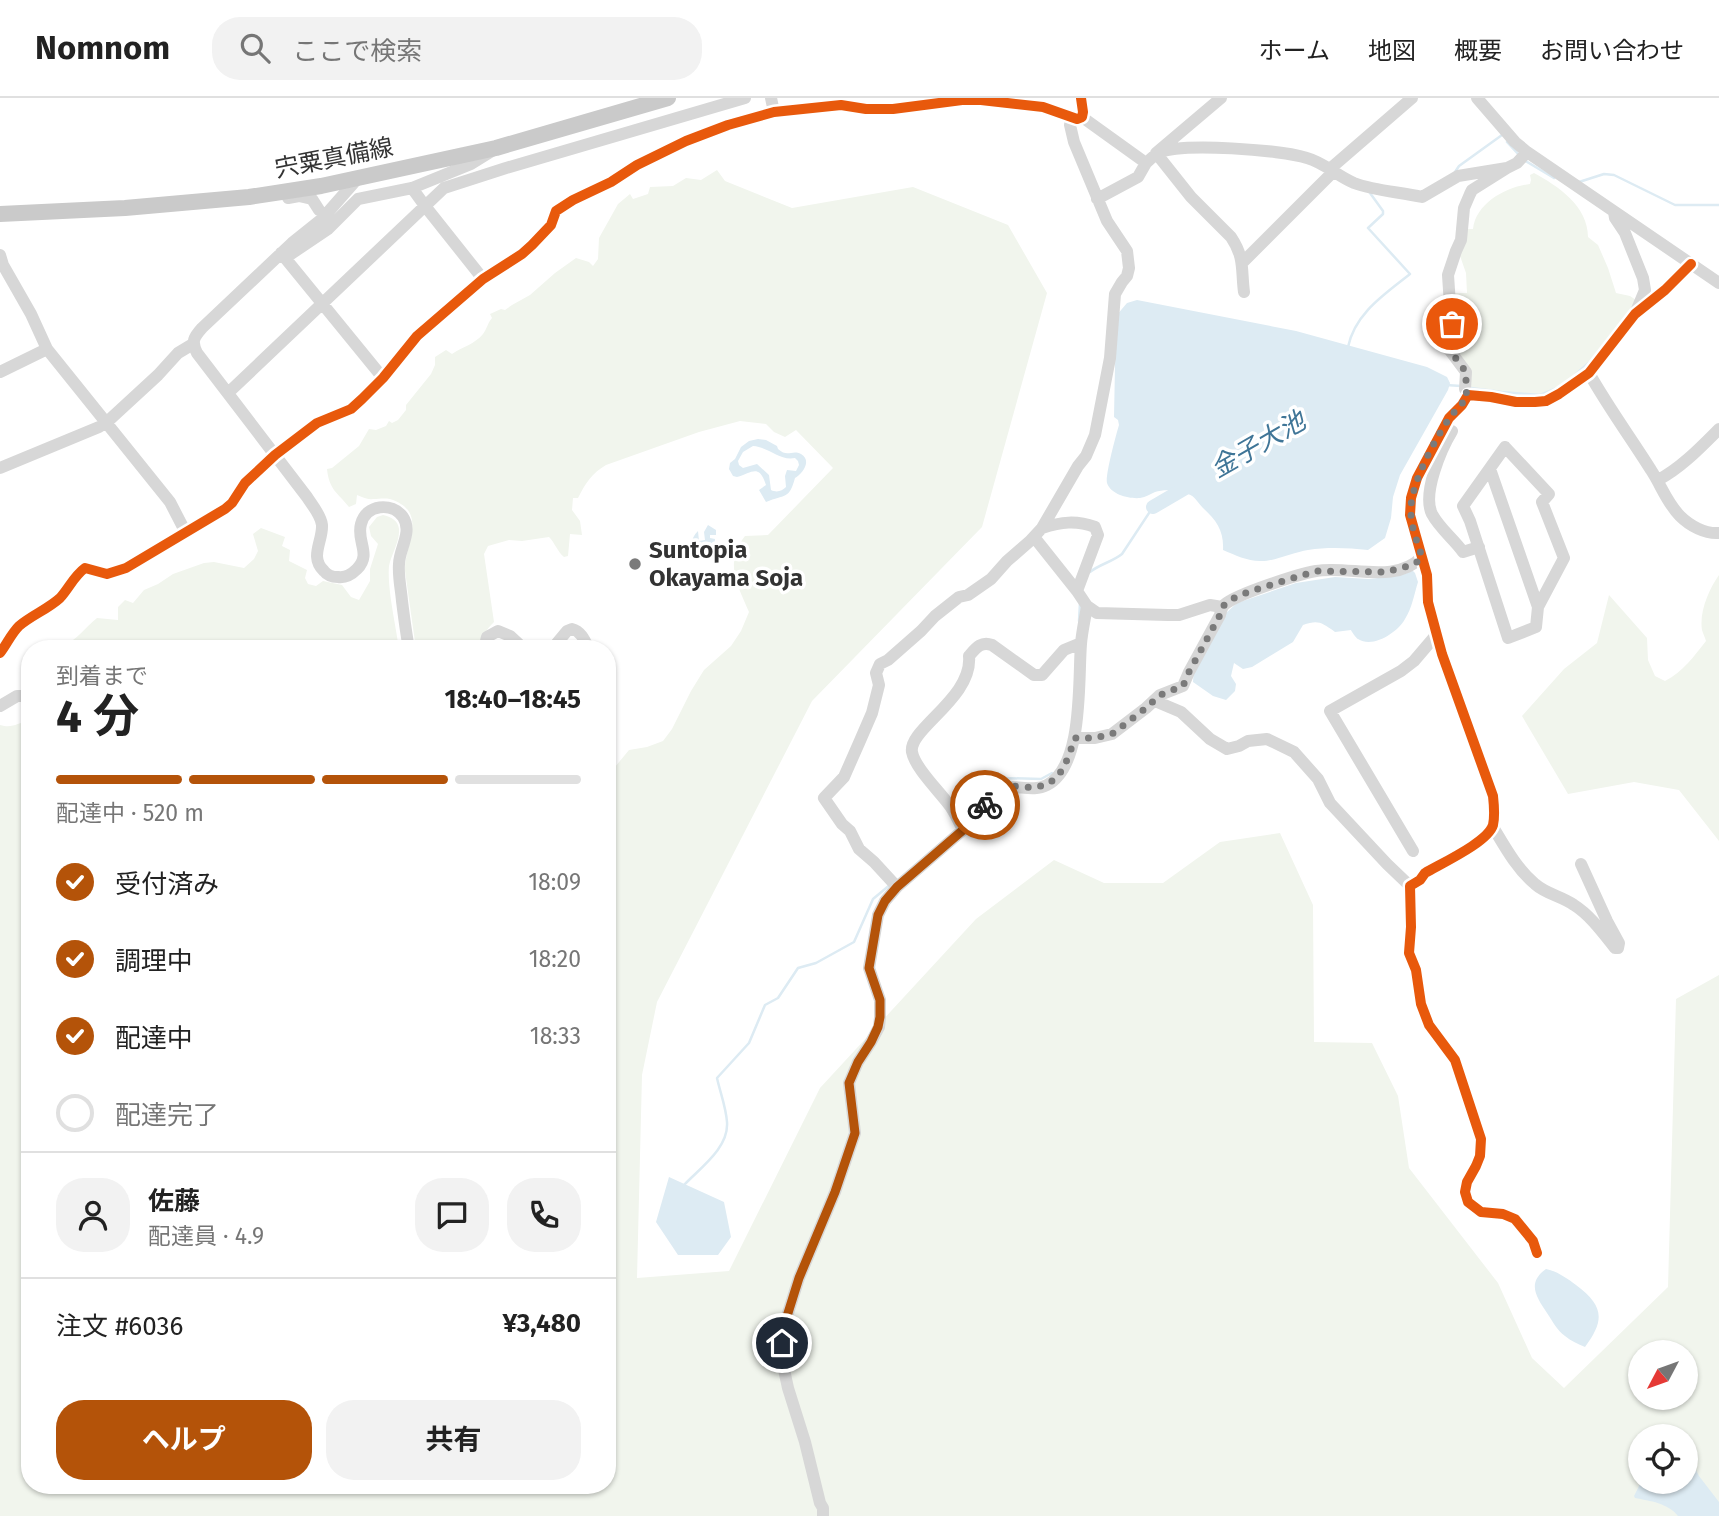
<!DOCTYPE html>
<html lang="ja">
<meta charset="utf-8">
<style>
:root{--surface:#fff;--page:#f2f2f2;--text:#222;--muted:#767676;--line:#e0e0e0;--accent:#b45309}
body{margin:0;font-family:"Fira Sans","Noto Sans JP",sans-serif;background:var(--page);color:var(--text);height:100vh;display:flex;flex-direction:column;font-size:26px;white-space:nowrap}
*{box-sizing:border-box;margin:0}
p{font-size:23px;color:var(--muted)}
.icon{flex:none;width:38px;height:38px;fill:none;stroke:currentColor;stroke-width:2;stroke-linecap:round;stroke-linejoin:round}
.map{position:relative;flex:1;overflow:hidden}
.panel{position:absolute;left:21px;top:542px;width:595px;height:854px;display:flex;flex-direction:column;background:var(--surface);border-radius:28px;box-shadow:0 2px 5px #0004}
.panel>*{flex:none}
.needle{width:46px;rotate:229deg}
.buttons{position:absolute;left:1628px;top:1242px;display:grid;gap:14px}
.buttons a{display:grid;place-items:center;width:70px;height:70px;border-radius:50%;background:var(--surface);box-shadow:0 2px 5px #0004;font-size:35px}
.pin{position:absolute;display:grid;place-items:center;width:60px;height:60px;color:#fff;margin:-30px;border:4px solid #fff;border-radius:50%;box-shadow:0 2px 7px #0007}
.courier{position:absolute;display:grid;place-items:center;width:70px;height:70px;margin:-35px;border:5px solid #b45309;border-radius:50%;background:#fff;color:#222;box-shadow:0 2px 9px #0007}
.head em{font-style:normal;font-weight:700}
.head div{display:flex;flex-direction:column-reverse}
.head{display:flex;align-items:center;justify-content:space-between;height:119px;padding:0 35px}
h1{font-size:46px;font-weight:700;line-height:52px}
.bar{display:grid;grid-template-columns:repeat(4,1fr);gap:10px 7px;align-content:center;height:84px;padding:0 35px}
.bar i{height:9px;border-radius:5px;background:var(--line)}
.bar .on{background:var(--accent)}
.bar p{grid-column:span 4}
.line{display:flex;align-items:center;gap:18px;padding:0 35px;border-top:2px solid var(--line)}
.line div{flex:1}
.round{display:grid;place-items:center;flex:none;width:74px;height:74px;border-radius:28px;background:var(--page)}
ol{padding:0 35px;list-style:none}
li{display:flex;align-items:center;gap:21px;height:77px}
li p{margin-inline-start:auto}
li .icon{padding:7px;border-radius:50%;background:var(--accent);color:#fff;stroke-width:4}
li:last-child{color:var(--muted)}
li i{width:38px;height:38px;border:4px solid var(--line);border-radius:50%}
.action{display:flex;gap:14px;margin-top:auto;padding:14px 35px}
.action a{flex:1;height:80px;border-radius:28px;background:var(--accent);color:#fff;font-size:28px;font-weight:700;line-height:80px;text-align:center}
.action a+a{background:var(--page);color:var(--text)}
header{display:flex;align-items:center;gap:42px;box-sizing:border-box;height:98px;padding:0 35px;background:var(--surface);border-bottom:2px solid var(--line)}
header strong{font-size:33px}
nav{display:flex;gap:38px;margin-inline-start:auto;font-size:24px}
.search{width:490px;height:63px;background:var(--page);display:flex;align-items:center;gap:18px;box-sizing:border-box;padding:0 24px;border-radius:28px;color:var(--muted);font-size:26px}
.map>svg:first-child{display:block}
.green{fill:#f1f5ed;fill-rule:evenodd}
.water{fill:#ddebf3;fill-rule:evenodd}
.lines{fill:none;stroke-linecap:round;stroke-linejoin:round}
.stream{stroke:#ddebf3;stroke-width:2.5}
.river{stroke:#ddebf3;stroke-width:14}
.minor{stroke:#d7d7d7;stroke-width:12}
.major{stroke:#cacaca;stroke-width:16}
.cycleway-casing{stroke:#fff;stroke-width:15}
.cycleway{stroke:#e8590c;stroke-width:10}
.done{stroke:#7a7a7a;stroke-width:7;stroke-dasharray:0 12.6}
.route{stroke:#b45309;stroke-width:9}
.poi-dot{fill:#7a7a7a;stroke:#fff;stroke-width:2.5}
.labels{text-anchor:middle;dominant-baseline:central;stroke-width:7;stroke-linejoin:round;paint-order:stroke}
.street-label{font-size:24px;fill:#333;stroke:#fff}
.poi-label{font-size:24px;font-weight:bold;fill:#333;stroke:#fff;text-anchor:start}
.water-label{font-size:26px;font-style:italic;fill:#3f7597;stroke:#fff}
</style>
<header>
<strong>Nomnom</strong>
<div class="search"><svg class="icon" aria-label="search" viewBox="0 0 24 24"><circle cx="10" cy="10" r="6"/><path d="M15 15l6 6"/></svg>ここで検索</div>
<nav><a>ホーム</a><a>地図</a><a>概要</a><a>お問い合わせ</a></nav>
</header>
<div class="map">
<svg width="1719" height="1418" viewBox="0 0 1719 1418">
<rect width="100%" height="100%" fill="#fff"/>
<path class="green" d="M717,72L725,83L792,110L913,89L1008,127L1047,195L982,429L812,603L657,904L642,977L637,1180L729,1173L820,990L976,821L1054,762L1104,785H1163L1220,744L1280,735L1313,807L1314,944L1372,945L1398,998L1409,1070L1498,1185L1532,1260L1564,1290L1668,1189L1676,901L1719,877V1418H0V627C14,631 16,624 30,624V1388H607V685L615,669L629,652L647,649L663,643L672,631L691,593L704,572L731,548L741,533L749,514C737,486 724,465 745,438L768,437L833,370L796,332L785,339L774,334L766,326L740,323L699,334L606,367C592,375 585,386 578,400H573L572,412L580,423L582,437L570,436L568,458L564,459C557,453 555,445 549,439L522,443L509,442L488,448L484,456L494,524C486,532 480,540 479,551H416L405,473C404,446 430,414 390,401C384,400 379,401 373,401C367,402 363,399 357,397L356,406L349,409C338,395 329,392 327,371L332,370L359,348L369,331L376,332L386,328L389,323L392,325L398,322L406,312V307L431,276L435,267V259L446,252L452,256C462,249 475,246 483,236C487,231 487,226 492,220L490,216L501,211L505,212L512,207L530,197L555,175L576,160L589,164L593,168L598,161L599,140L618,106L630,96L633,101L648,96L650,89L673,88L686,80L701,82ZM1640,1255H1685V1300H1640ZM1640,1339H1685V1384H1640Z
M1534,75C1558,88 1588,108 1588,139L1598,147L1608,170L1616,195L1630,198L1636,202L1620,231L1583,275L1570,285L1538,300L1470,293L1457,258L1463,248L1461,238L1462,233L1470,223L1473,217L1468,206L1454,208L1453,195H1467L1466,175L1459,155L1466,131H1473C1476,105 1506,89 1530,86L1531,82L1530,77Z
M383,417C391,419 398,422 399,431C400,443 391,457 389,468C387,490 396,528 399,551H56L59,542L64,548C76,542 86,529 97,520L118,522V509L125,502L133,505L144,492L158,486L173,476L204,465L214,464L244,470L254,461L258,453L253,436L261,430L285,439L282,448L290,452L289,463L307,472L305,480L308,486L316,488L323,483L342,487L351,499L359,502L370,483V471L378,446L371,438L369,429L377,419Z
M1719,477V743L1679,692L1634,684L1568,696L1522,618L1564,571L1597,545L1609,497L1647,540L1648,562L1655,578L1665,583C1683,574 1694,558 1706,543C1705,539 1703,536 1702,532C1699,514 1709,491 1719,477Z"/>
<path class="water" d="M1137,202L1296,233L1427,269L1447,279L1450,285L1448,292L1400,377L1393,399L1391,420L1385,440L1368,452C1348,450 1328,449 1308,452C1294,454 1273,464 1260,463C1247,463 1235,457 1223,452C1224,433 1217,423 1203,410C1198,405 1195,398 1188,396C1179,392 1164,391 1155,394C1150,396 1146,399 1140,400C1130,401 1111,397 1107,385C1105,378 1116,337 1119,327L1118,322L1114,319L1116,218L1127,205Z
M758,341L766,342L777,348L778,351C788,360 792,351 801,356C813,363 801,377 795,380C789,402 785,396 766,404L759,392L766,387C759,365 752,375 737,379L733,378L729,371L730,365L735,361L741,349L749,343ZM753,348C769,349 779,363 795,360L798,363L799,367L796,373L787,372L785,378L786,389C782,393 777,395 771,392L769,377L757,366L743,370L739,367L738,363L743,354Z
M708,427L716,432V437H710V440L715,441L714,449L708,453L706,450H701L700,453L702,456L697,458C690,449 690,441 698,433L699,443L705,442L704,434Z
M1411,471L1415,475L1418,484C1414,497 1412,510 1405,521C1398,534 1373,551 1358,541C1357,541 1351,533 1351,532L1335,534C1321,524 1318,522 1303,527L1293,544L1252,569L1243,571L1234,565L1231,578L1236,586L1235,593L1226,602L1213,598L1193,584L1194,569L1226,515L1237,505L1296,485L1335,479L1369,481L1386,479Z
M669,1079L724,1104L731,1139L718,1157H678L656,1124Z
M1546,1171C1557,1173 1568,1181 1576,1187C1604,1208 1605,1222 1585,1249C1578,1246 1571,1243 1565,1238C1557,1232 1553,1224 1547,1215C1537,1200 1526,1185 1546,1171Z
M1685,1350L1699,1378L1719,1404V1418H1678C1668,1405 1650,1403 1635,1400L1634,1398L1641,1384H1685Z"/>
<g class="lines">
<path class="stream" d="M1507,44L1519,57
M1524,62L1554,80
M1455,74L1459,68L1502,37
M1579,84L1604,76L1614,77L1675,107H1719
M1348,249C1355,215 1385,196 1410,176L1368,130L1383,116V113L1370,95
M1576,276L1592,262
M1446,287L1461,288
M1471,290L1502,294L1540,297L1560,289
M1090,474C1100,466 1112,464 1122,456L1153,409
M1079,523L1080,505
M994,689L1002,680L1041,681L1052,675
M684,1087C700,1070 729,1050 727,1024C726,1009 720,994 717,980L749,945L765,907L778,900L798,870L816,865L854,844L873,801L891,786"/>
<path class="river" d="M1153,409L1194,385"/>
<path class="minor" d="M771,0L774,14
M1221,0L1156,55L1191,99L1231,139C1245,160 1241,171 1244,194
M1477,0L1515,44L1527,54L1719,185
M1082,19L1146,65C1150,62 1154,57 1158,55C1182,44 1281,52 1307,60C1325,65 1337,78 1354,85C1375,93 1400,94 1422,99L1458,78L1507,70
M1331,70L1412,0
M358,80L322,121L292,145L202,230C194,239 191,243 197,255L307,399C312,407 321,417 322,427C323,443 309,459 324,473C327,477 332,479 338,479C345,480 352,476 357,471C372,456 356,443 361,426C366,406 392,404 403,419C413,434 399,451 399,466C398,478 401,491 402,503C404,519 406,535 409,551
M412,90L425,108L483,181
M288,100L299,98L312,101L319,112
M1097,101L1138,79L1146,65
M1614,114L1615,120L1625,135L1643,180L1645,192L1635,216
M281,155L383,280
M0,157L3,167L31,216L47,251L170,404L186,435
M285,160L328,131L358,101L412,90L471,66L492,53
M1243,164L1334,73
M0,274L47,251
M1589,275C1608,309 1631,340 1651,372C1661,387 1667,405 1680,418C1690,428 1705,436 1719,435
M228,295L444,90L506,70L745,0
M1468,297L1465,291L1466,274L1448,250L1453,230L1451,222L1448,177L1456,153L1461,142L1464,110L1470,96L1472,92L1507,70L1517,65L1527,54
M1452,333C1441,351 1422,396 1432,416C1440,431 1454,441 1463,454L1479,449
M1505,349L1549,396L1542,404L1564,460L1538,509L1536,529L1508,540L1470,423L1463,408Z
M0,370L99,329L107,324L158,277L178,255L193,246
M1490,371L1538,509
M1658,382C1681,370 1701,349 1719,331
M1042,430C1061,424 1076,422 1095,429L1098,437L1077,493
M1034,439L1077,493L1087,508L1097,515L1168,517H1179L1210,507L1222,509
M484,551L487,539L498,533L510,538L524,551
M552,551L567,533L572,531C581,533 585,543 589,551
M0,555C7,546 11,536 19,528C32,517 48,511 60,500C69,490 74,478 85,470L107,476L126,470L225,411L232,405L245,385L275,357L317,325L351,311L362,301L383,280L417,238L483,181L522,156L532,147L551,127L556,113L573,102L611,84L637,67L686,43L728,27L774,14L841,7L866,11H893L962,2H981L1043,9L1077,21L1082,19L1083,14L1081,0
M1155,603L1181,614L1210,641L1227,651L1239,648L1248,643L1267,641L1294,654L1318,681L1330,705L1387,766L1410,788
M0,608L17,598H30
M1075,640H1095L1112,636L1146,610L1160,597L1183,588L1189,574L1220,517C1221,512 1221,511 1224,507C1236,496 1299,476 1316,473C1350,467 1394,487 1422,459
M1493,729C1505,749 1517,771 1535,786C1546,796 1561,798 1574,807C1590,817 1603,835 1615,850H1618L1619,845L1607,823L1581,766
M963,732C959,724 955,715 950,708C940,694 915,670 912,654C908,631 973,600 969,558C976,550 981,543 992,547L1034,577H1042L1064,552L1081,545
M1413,753L1330,613L1401,573L1414,563L1437,536
M897,789L874,764L859,751L850,733L842,726L824,700L844,679L859,645L872,615L879,587L876,575L880,566L888,562L921,533L935,518L959,499L968,497L991,481L1007,463L1030,443L1042,430L1078,368L1086,358L1095,337L1110,260L1115,196L1122,184L1127,178L1129,170L1127,153L1107,123L1074,44L1070,27L1071,20
M1537,1155L1533,1143L1515,1121L1503,1116L1481,1114L1468,1104L1465,1094L1467,1084L1476,1068L1480,1058L1481,1041L1455,962L1429,927L1421,906L1416,872L1409,855L1411,829L1410,788L1420,782L1425,775C1442,765 1488,744 1493,727C1495,718 1494,707 1493,698L1442,556L1428,504L1427,477L1410,417L1411,400L1417,380L1449,320L1462,307L1468,297L1491,299L1516,304H1535L1546,303L1559,296L1589,275L1635,216L1665,192L1691,166
M823,1418V1410L820,1405L805,1344L788,1290L783,1267L782,1245L783,1231L799,1180L835,1094L855,1035L849,985L858,964L871,944L879,929L880,919V902L869,870L878,817L885,803L897,789L963,732L1000,691C1014,685 1032,695 1047,687C1084,668 1078,582 1081,546C1082,533 1085,521 1087,508"/>
<path class="major" d="M0,116L125,110L249,99L321,88L496,50L668,0"/>
<defs>
<path id="cycleway" d="M0,555C7,546 11,536 19,528C32,517 48,511 60,500C69,490 74,478 85,470L107,476L126,470L225,411L232,405L245,385L275,357L317,325L351,311L362,301L383,280L417,238L483,181L522,156L532,147L551,127L556,113L573,102L611,84L637,67L686,43L728,27L774,14L841,7L866,11H893L962,2H981L1043,9L1077,21L1082,19L1083,14L1081,0
M1537,1155L1533,1143L1515,1121L1503,1116L1481,1114L1468,1104L1465,1094L1467,1084L1476,1068L1480,1058L1481,1041L1455,962L1429,927L1421,906L1416,872L1409,855L1411,829L1410,788L1420,782L1425,775C1442,765 1488,744 1493,727C1495,718 1494,707 1493,698L1442,556L1428,504L1427,477L1410,417L1411,400L1417,380L1449,320L1462,307L1468,297L1491,299L1516,304H1535L1546,303L1559,296L1589,275L1635,216L1665,192L1691,166"/>
</defs>
<use href="#cycleway" class="cycleway-casing"/>
<use href="#cycleway" class="cycleway"/>
</g>
<g class="lines">
<path class="done" d="M985,707C989,702 994,695 1000,691C1006,687 1014,688 1021,689C1059,692 1064,671 1075,640H1095L1112,636L1146,610L1160,597L1183,588L1189,574L1220,517L1222,509L1232,501L1248,494L1316,473L1386,474L1415,466L1422,459C1418,446 1412,432 1411,417C1408,391 1433,345 1448,322C1454,313 1462,307 1468,297L1466,294V274L1448,250L1452,226"/>
<path class="route" d="M782,1245L783,1231L799,1180L835,1094L855,1035L849,985L858,964L871,944L878,929L880,919V902L869,870L878,817L885,803L897,789L963,732L985,707"/>
</g>
<circle class="poi-dot" cx="635" cy="466" r="7"/>
<g class="labels">
<g class="street-label">
<text transform="translate(334 60) rotate(-11)">宍粟真備線</text>
</g>
<g class="poi-label">
<text x="649" y="452">Suntopia<tspan x="649" dy="28">Okayama Soja</tspan></text>
</g>
<g class="water-label">
<text transform="translate(1258 347) rotate(-30)">金子大池</text>
</g>
</g>
</svg>
<div class="buttons">
<a><svg class="needle" viewBox="-14 -14 28 28"><path d="M0-13l5 13h-10z" fill="#e53935"/><path d="M0 13l5-13h-10z" fill="#767676"/></svg></a>
<a><svg class="icon" aria-label="locate" viewBox="0 0 24 24"><circle cx="12" cy="12" r="6"/><path d="M12 2v4M12 18v4M2 12h4M18 12h4"/></svg></a>
</div>
<div class="pin" style="left:1452px;top:226px;background:#ea580c"><svg class="icon" aria-label="bag" viewBox="0 0 24 24"><path d="M5 8h14l-1 12H6zM9 8a3 3 0 0 1 6 0"/></svg></div>
<div class="pin" style="left:782px;top:1245px;background:#1f2937"><svg class="icon" aria-label="home" viewBox="0 0 24 24"><path d="M3 11l9-7 9 7M6 9v11h12V9"/></svg></div>
<div class="courier" style="left:985px;top:707px"><svg class="icon" aria-label="bike" viewBox="0 0 24 24"><circle cx="6" cy="16" r="4"/><circle cx="18" cy="16" r="4"/><path d="M6 16l4-8h5l3 8M10 8l3 8H6M13 5h3"/></svg></div>
<section class="panel">
<div class="head"><div><h1>4 分</h1><p>到着まで</p></div><em>18:40–18:45</em></div>
<div class="bar"><i class="on"></i><i class="on"></i><i class="on"></i><i></i><p>配達中 · 520 m</p></div>
<ol>
<li><svg class="icon" aria-label="check" viewBox="0 0 24 24"><path d="M5 12l5 5 9-10"/></svg>受付済み<p>18:09</p></li>
<li><svg class="icon" aria-label="check" viewBox="0 0 24 24"><path d="M5 12l5 5 9-10"/></svg>調理中<p>18:20</p></li>
<li><svg class="icon" aria-label="check" viewBox="0 0 24 24"><path d="M5 12l5 5 9-10"/></svg>配達中<p>18:33</p></li>
<li><i></i>配達完了</li>
</ol>
<div class="line" style="height:126px"><a class="round"><svg class="icon" aria-label="person" viewBox="0 0 24 24"><circle cx="12" cy="8" r="4"/><path d="M4 21q1-7 8-7t8 7"/></svg></a><div><b>佐藤</b><p>配達員 · 4.9</p></div><a class="round"><svg class="icon" aria-label="chat" viewBox="0 0 24 24"><path d="M4 5h16v11H9l-5 4z"/></svg></a><a class="round"><svg class="icon" aria-label="phone" viewBox="0 0 24 24"><path d="M5 4h4l2 5-3 2q2 4 5 5l2-3 5 2v4C11 20 4 13 5 4z"/></svg></a></div>
<div class="line" style="height:91px"><div>注文 #6036</div><b>¥3,480</b></div>
<div class="action"><a>ヘルプ</a><a>共有</a></div>
</section>
</div>
